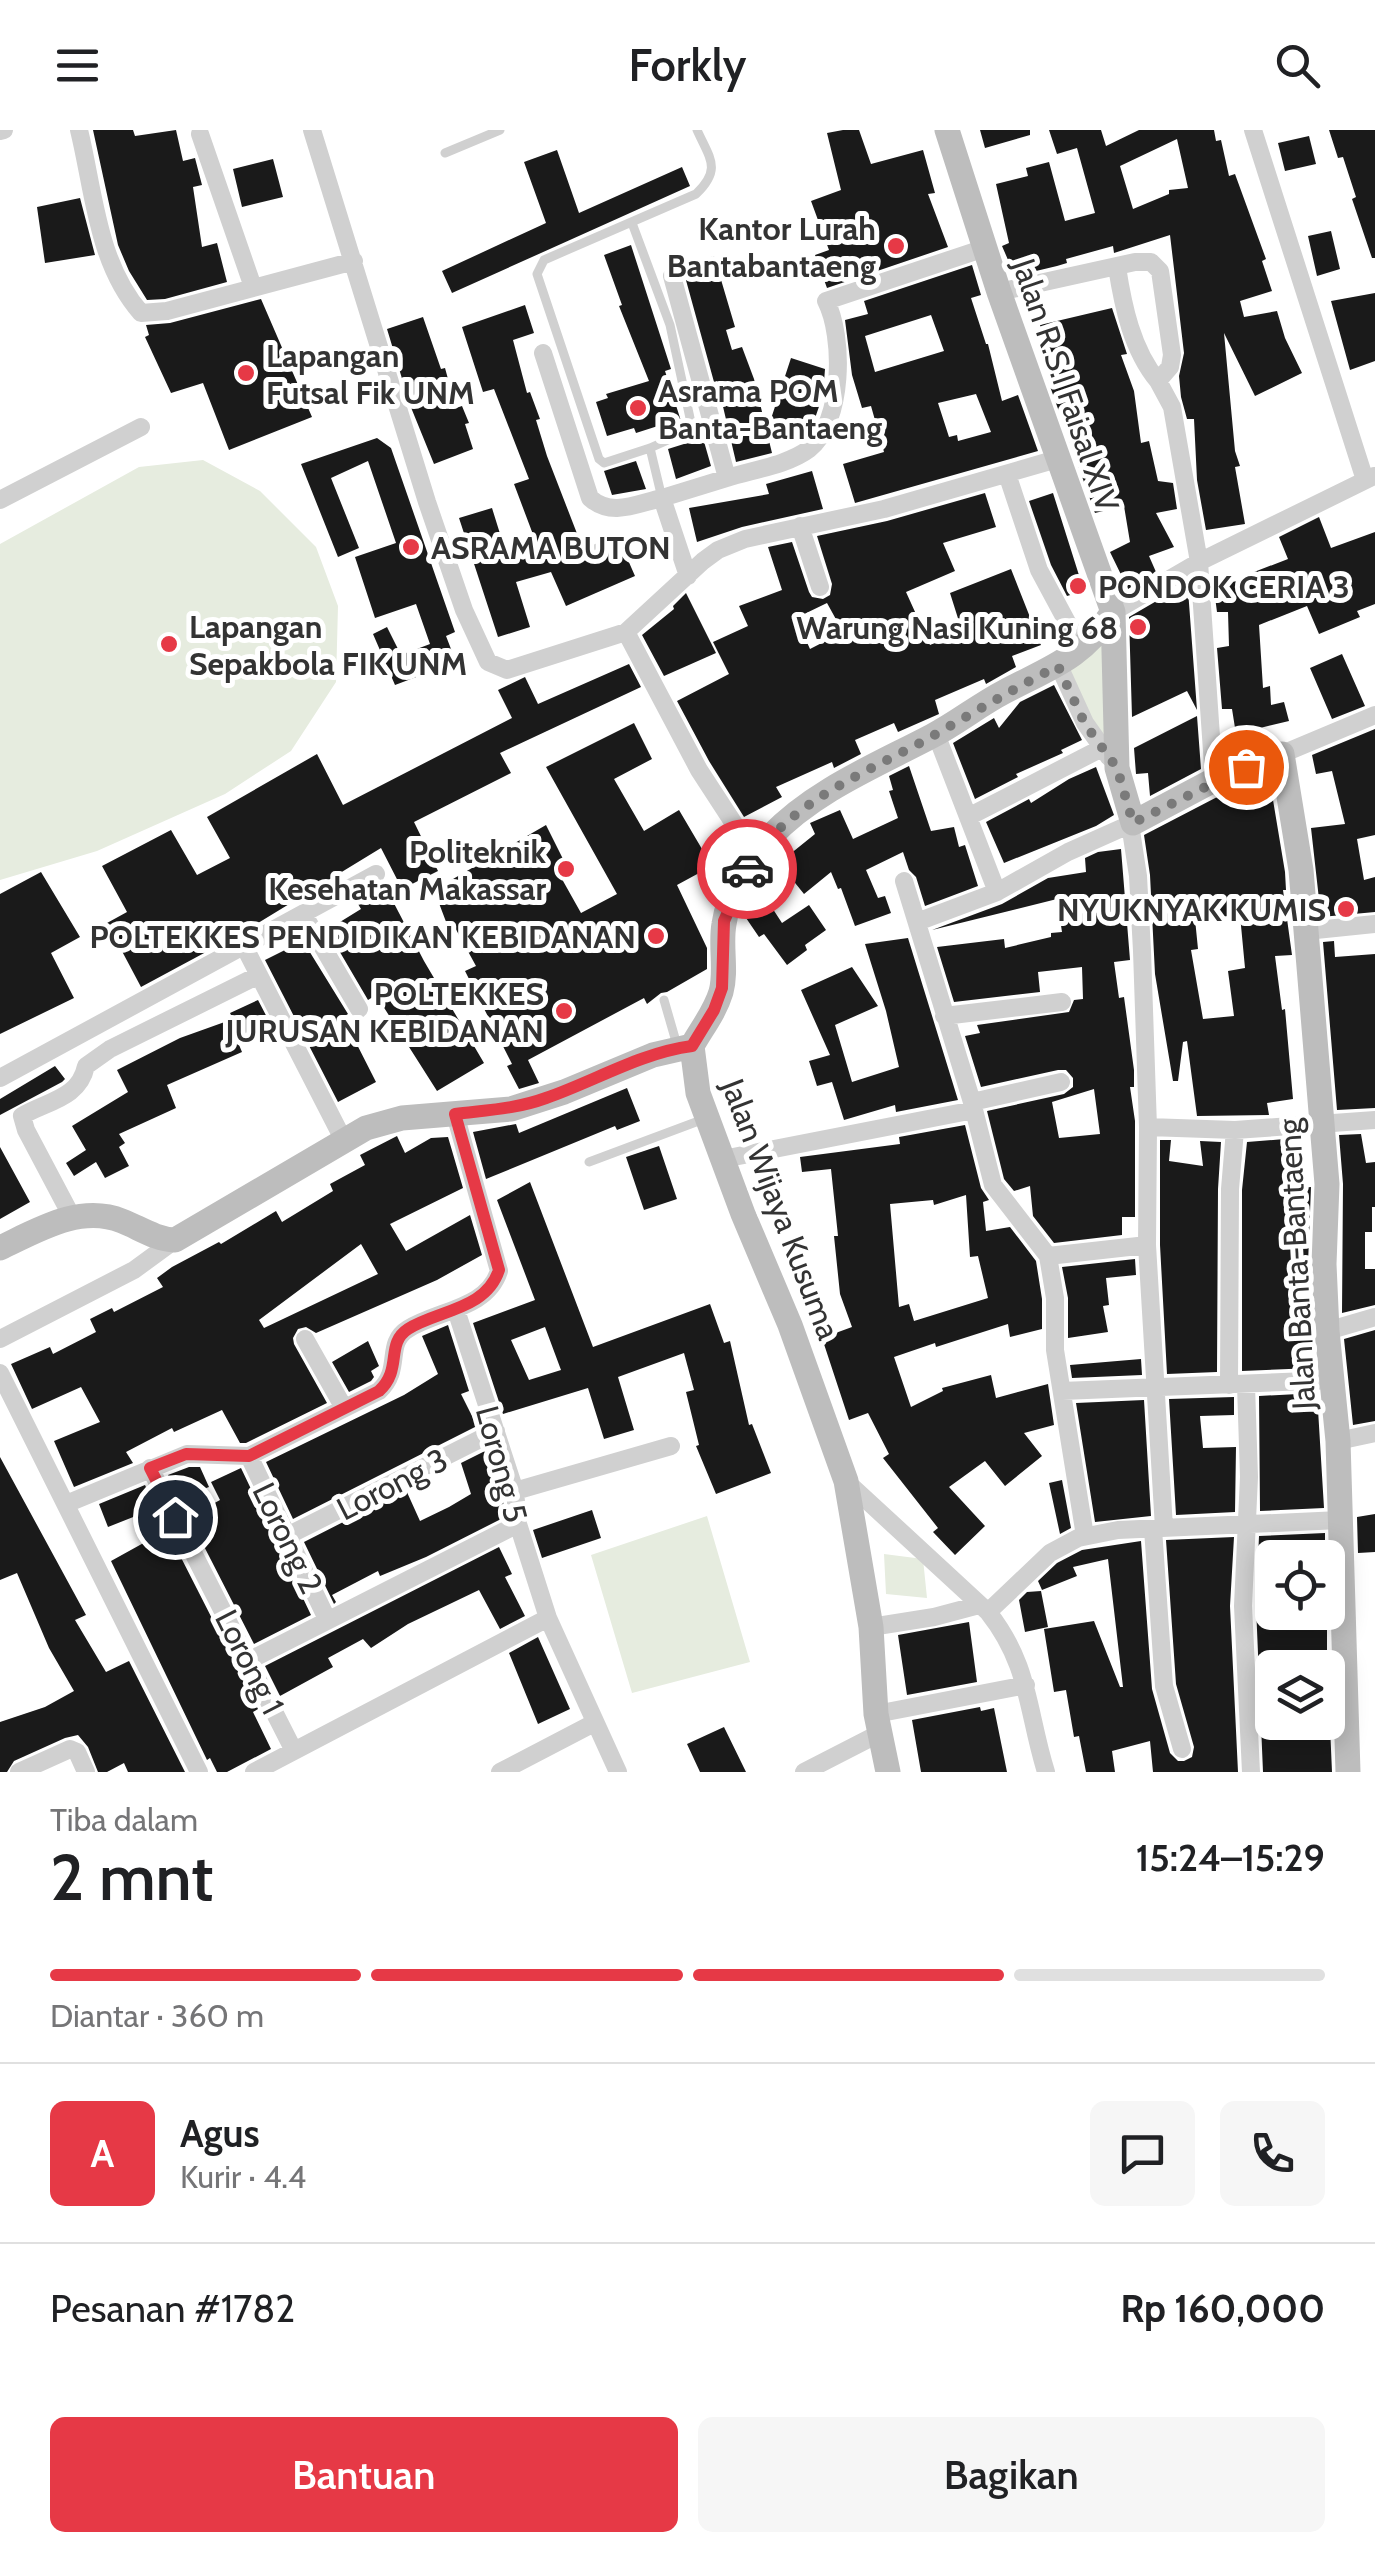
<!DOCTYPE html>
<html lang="id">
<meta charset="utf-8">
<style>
:root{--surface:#fff;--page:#f6f6f6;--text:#202124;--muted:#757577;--line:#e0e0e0;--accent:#e63946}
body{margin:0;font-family:Cabin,sans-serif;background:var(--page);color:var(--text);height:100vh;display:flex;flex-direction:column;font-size:38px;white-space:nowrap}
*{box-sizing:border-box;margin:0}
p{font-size:32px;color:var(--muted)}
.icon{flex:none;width:55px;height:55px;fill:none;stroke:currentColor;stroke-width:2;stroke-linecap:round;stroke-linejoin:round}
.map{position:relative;height:1642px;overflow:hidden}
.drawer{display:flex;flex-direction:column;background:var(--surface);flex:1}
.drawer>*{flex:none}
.tools{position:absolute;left:1255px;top:1410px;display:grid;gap:20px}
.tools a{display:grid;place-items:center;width:90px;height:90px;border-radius:15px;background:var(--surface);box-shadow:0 5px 25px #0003;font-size:50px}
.pin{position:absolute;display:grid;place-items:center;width:85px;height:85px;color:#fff;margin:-42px;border:5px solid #fff;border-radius:50%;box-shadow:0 2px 10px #0007}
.courier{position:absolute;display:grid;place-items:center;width:100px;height:100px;margin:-50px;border:8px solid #e63946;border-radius:50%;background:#fff;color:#222;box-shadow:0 2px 12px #0007}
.overview em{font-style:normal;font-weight:600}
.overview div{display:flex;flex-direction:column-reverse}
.overview{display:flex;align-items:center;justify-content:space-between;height:170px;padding:0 50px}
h1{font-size:65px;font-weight:600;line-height:75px}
.bar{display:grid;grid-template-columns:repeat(4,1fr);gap:15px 10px;align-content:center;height:120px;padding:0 50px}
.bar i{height:12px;border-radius:8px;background:var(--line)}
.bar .selected{background:var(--accent)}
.bar p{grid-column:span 4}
.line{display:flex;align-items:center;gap:25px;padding:0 50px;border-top:2px solid var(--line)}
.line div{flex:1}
.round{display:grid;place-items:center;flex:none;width:105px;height:105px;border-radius:15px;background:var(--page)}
.action{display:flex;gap:20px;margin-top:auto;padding:20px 50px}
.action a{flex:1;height:115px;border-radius:15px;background:var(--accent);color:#fff;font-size:40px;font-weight:600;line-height:115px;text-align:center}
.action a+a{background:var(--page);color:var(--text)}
header{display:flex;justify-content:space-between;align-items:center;height:130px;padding:0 50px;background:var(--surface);font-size:45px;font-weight:600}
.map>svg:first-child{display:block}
.green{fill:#e6ecdf}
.building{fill:#1a1a1a;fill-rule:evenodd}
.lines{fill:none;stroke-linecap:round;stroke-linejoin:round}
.lane{stroke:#d0d0d0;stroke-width:9}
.street{stroke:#d0d0d0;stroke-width:18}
.secondary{stroke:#bdbdbd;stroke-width:25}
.done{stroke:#7a7a7a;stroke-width:10;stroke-dasharray:0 18}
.route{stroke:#e63946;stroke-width:12}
.poi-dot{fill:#e63946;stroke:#fff;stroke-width:4}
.labels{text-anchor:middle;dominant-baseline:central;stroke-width:10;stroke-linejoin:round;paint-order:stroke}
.poi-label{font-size:32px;font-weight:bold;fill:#333;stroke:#fff;text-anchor:end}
.street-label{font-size:32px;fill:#333;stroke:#fff}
</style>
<header><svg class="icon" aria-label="menu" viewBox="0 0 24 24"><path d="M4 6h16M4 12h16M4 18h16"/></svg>Forkly<svg class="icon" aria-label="search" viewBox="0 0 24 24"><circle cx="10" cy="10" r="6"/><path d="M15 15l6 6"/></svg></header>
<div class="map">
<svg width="1375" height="1642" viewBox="0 0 1375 1642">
<rect width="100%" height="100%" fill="#fff"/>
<path class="green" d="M203,330L260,361L316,417L338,476L336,552L291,621L225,664L97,721L0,750V414L139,337Z
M1106,509L1107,612L1088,589L1067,542Z
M707,1386L750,1532L632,1563L591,1425Z
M884,1424L923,1429L927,1468L886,1464Z"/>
<path class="building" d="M93,0H133L135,6L176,0L183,31L195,28L202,55L193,57L202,117L217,113L227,152L165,169L147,170L129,141L118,115Z
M843,0H859L871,34L923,20L935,63L928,64L948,117L827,158L815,125L829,120L811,71L841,60L827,3Z
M980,0H1030V5L985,18Z
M1049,0H1101L1106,16L1139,0H1214L1216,11L1221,10L1229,46L1235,44L1266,129L1262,131L1272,161L1240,171L1244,187L1277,181L1285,208L1302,243L1255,266L1224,203L1235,321L1240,336L1235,337L1245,394L1206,400L1197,350L1194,289H1187L1181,267L1179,246L1184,223L1170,105L1114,123L1113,116L1066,129L1067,133L1057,136L1015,146L1002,116L1009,113L996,54L1028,46L1026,38L1049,32L1065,91L1095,83L1077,18L1057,24ZM1177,9L1188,58L1169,60V64L1133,79L1120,36Z
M1329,0H1375V128H1372L1352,69L1356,67L1343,27L1338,28Z
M1309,6L1316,34L1285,41L1278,13Z
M557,20L579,83L682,37L690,56L452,163L442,141L546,93L524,32Z
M273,29L283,67L242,77L233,39Z
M80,68L95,125L45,133L37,77Z
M1331,101L1340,139L1317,146L1308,106Z
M631,115L671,239L665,241L681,291L679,296L663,303L661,295L636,303L634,298L607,306L596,272L608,268L606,264L649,251L619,176L622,175L604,125Z
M714,126L735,197L726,200L732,220L742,217L754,249L772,323L736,332L717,251L714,252L684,143L679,136Z
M972,135L981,165L971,168L986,214H988L1002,271L1018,265L1038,321L855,373L843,334L884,322L871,276L862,278L852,245L845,190L868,184L864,171ZM931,185L944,221L875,242L865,206ZM976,264L991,302L958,311L957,305L949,307L938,273Z
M1375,163V231L1350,240L1331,171Z
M261,169L312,287L229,320L203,253L171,263L145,207L149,205L146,195L170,193Z
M525,175L534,203L513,210L527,263L530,262L540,289L536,290L547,326L583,419L617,405L635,446L566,476L551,442L516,452L530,497L498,507L459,388L492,378L506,423L537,415L514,354L529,349L494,259L483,262L462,197Z
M1112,178L1127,224L1121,225L1134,261L1141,313L1149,311L1158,351L1173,353L1177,379L1156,383L1174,417L1149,426L1156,442L1128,459L1110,422L1130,412L1124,376L1095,383L1046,245L1054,243L1040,195Z
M423,187L441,239L445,238L456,278L462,276L469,293L465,294L473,319L434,334L410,275L387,199Z
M791,228L825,239L823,265L813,294L797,312L767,301Z
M377,308L391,318L455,502L446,506L456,532L395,555L373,504L387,497L401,525L430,514L416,474L375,488L355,427L396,413L368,331L331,348L359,418L338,427L301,334Z
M703,308L711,336L676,349L668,319Z
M636,331L646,359L612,365L604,341Z
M812,341L823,379L742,397L697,412L689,378L769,364L766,354Z
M985,363L996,397L943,413L955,441L906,462L930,515L962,501L950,463L1011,439L1041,515L1012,526L1016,537L986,554L984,549L935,570L939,584L898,602L894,593L855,610L861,624L834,638L832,632L776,657L782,667L744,687L709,631L677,571L729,544L713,512L748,496L739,476L782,460L768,417L792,412L809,462L812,467L823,469L830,465L832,454L817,406L887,391ZM827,473L843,502L810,519L796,488Z
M1053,363L1084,461L1067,466L1051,435L1029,371Z
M1319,387L1331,418L1375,402V474L1357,481L1360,487L1319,504L1307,476L1259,495L1263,558L1270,556L1271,575L1284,572L1289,591L1256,599L1259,615L1239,623L1232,579H1222L1217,518L1229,516L1228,482H1217L1213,452L1257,451L1254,442L1288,429L1279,407Z
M1188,460L1197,580L1187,561L1132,587L1129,487L1172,462Z
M686,463L716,523L664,546L642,505L674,479L673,476Z
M1342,524L1365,576L1332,589L1310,538Z
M629,534L641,557L500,623L511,643L414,692L438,741L402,759L381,718L245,801L141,857L107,793L127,782L102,736L171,700L197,745L230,728L207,687L317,624L343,675L512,588L498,560L525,547L538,574Z
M1054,555L1082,610L1061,620L1063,623L1016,644L1018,647L975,669L953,613L994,588L999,598L1020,572Z
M1197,586L1201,639L1150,666L1148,643L1136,644L1134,618Z
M634,593L652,629L614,649L644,701L679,680L712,736L677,755L707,818V839L667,862L661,863L647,874L644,868L528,930L539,953L519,959L507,936L512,934L465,841L476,836L453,794L448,797L434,760L546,695L567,737L558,742L581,783L617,764L546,637Z
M1375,599V705L1357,709L1364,750L1375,747V782L1321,787L1311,698L1345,694L1332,641L1316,644L1312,625Z
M909,636L931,701L954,697L959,717L965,715L978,756L925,776L916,747L909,740L903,722L866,740L878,768L885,766L891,783L855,796L841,758L838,759L831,742L804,764L779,733L815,704L810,693L840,680L853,709L898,688L889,661L893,660L889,646Z
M1096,637L1114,685L1096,696L1004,733L986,692L1029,669L1031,673L1069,649Z
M1269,646L1285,742L1286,760H1283L1292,825L1275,826L1282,880L1285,879L1293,969L1267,973L1269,985L1197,986L1187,911L1183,912L1178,951H1173L1155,844L1150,745L1144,705L1221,665ZM1240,785L1245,838L1228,841L1234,886L1203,889L1191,820L1198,819L1195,789Z
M1121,719L1130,830L1114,832L1119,868L1124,867L1134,940V957H1130L1135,991V1087H1122V1105L1054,1113L1033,1086L1030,1056L1014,1061L1004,1049L987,981L1064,964L1073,957V948L1066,940H1058L981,957L965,906L980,903L977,895L1069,882L1074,870L1083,869L1082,837L1038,842L1040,862L954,872L937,817L1004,809L1005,818L1051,807V803L1062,802L1057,769L932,800L1002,774L1048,748L1086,742L1085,728L1098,722ZM1094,959L1100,1004L1059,1008L1052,972Z
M41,742L80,807L51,823L74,868L0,904V764Z
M386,758L424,831L484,933L437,961L376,865L368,870L327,800L361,779L358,774Z
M767,770L782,793L809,775L826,800L805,815L807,820L787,835L764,804L759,807L744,785Z
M908,808L958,970L896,982L895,975L844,990L832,952L817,956L809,931L830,925L801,860L852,837L878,876L835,895L852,952L899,937L886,881L865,814Z
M303,811L348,884L343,887L376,952L338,972L265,830Z
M1334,811L1335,827L1375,824V978L1337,980L1323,812Z
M258,870L270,893L237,910L242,922L167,955L176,978L119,1004L125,1013L119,1017L129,1036L105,1048L96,1032L74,1046L66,1033L86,1020L72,996L128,962L117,940L180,908L233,889L230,883Z
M55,936L65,949L62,952L0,985V969Z
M627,958L640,991L617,1000L615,996L486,1049L473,1002L516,994L519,1003Z
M965,995L981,1058L989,1070L983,1072L986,1101L1010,1097L1036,1131L1042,1169V1199L1010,1207L1008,1194L936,1217L935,1213L894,1227L911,1277L943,1261L942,1258L991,1245L996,1268L1048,1254L1054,1295L1024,1303L1042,1326L1005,1356L985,1331L949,1357L985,1396L955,1425L933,1402L938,1398L883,1328L889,1324L868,1283L849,1290L822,1208L852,1197L840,1164L834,1106H838L831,1039L802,1042L800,1027L900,1014L899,1007ZM966,1065L970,1127L978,1126L988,1168L914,1191L909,1174L899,1177L890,1074L933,1070L934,1075Z
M1361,1004L1366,1033L1375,1032V1077H1372V1102H1365V1139H1375V1175L1342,1183L1343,1054L1339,1005Z
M397,1006L405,1023L431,1008L448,1007L463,1058L390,1094L406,1121L470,1085L482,1125L437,1150L316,1203L306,1197L298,1199L293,1208L294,1214L327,1273L246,1313H240L222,1280L174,1302L172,1298L126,1322L133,1333L74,1357L54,1311L100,1292L81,1257L32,1279L11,1234L50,1217L53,1224L96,1202L90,1189L112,1178L114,1182L163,1157L157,1148L172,1137L219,1112L221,1114L276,1081L282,1092L333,1061L330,1054L365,1035L360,1025ZM361,1114L378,1144L264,1198L259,1190Z
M1297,1008L1301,1058L1311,1057L1308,1134L1314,1238L1242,1241V1060L1247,1012Z
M1160,1010H1171L1169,1031L1203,1036L1200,1011L1221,1012L1218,1059L1217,1242L1167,1244L1160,1115Z
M659,1016L677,1069L644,1080L626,1027Z
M0,1017L30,1072L0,1089Z
M530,1052L593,1217L710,1174L724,1213L730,1211L749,1295L752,1294L771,1343L716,1364L696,1316L699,1315L686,1262L694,1260L684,1223L618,1247L634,1300L604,1309L588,1258L503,1284L473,1193L535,1170L497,1070ZM545,1197L561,1240L529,1250L511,1210Z
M1135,1129L1136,1145L1106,1148L1109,1175L1103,1176L1108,1202L1068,1208V1168L1062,1137Z
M448,1195L469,1261L461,1264L477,1296L293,1389L266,1332L404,1265L438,1244L422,1206Z
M1375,1200V1291L1353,1295L1344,1209Z
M368,1211L379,1236L371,1241L374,1247L371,1251L349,1262L332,1232Z
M1141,1229L1142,1245L1072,1248L1070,1235Z
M1317,1263L1324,1378L1260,1381L1259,1266Z
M1234,1267V1285L1200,1286L1203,1318L1236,1317L1235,1382L1176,1385L1169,1269Z
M1144,1270L1151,1386L1095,1392L1076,1273Z
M487,1320L503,1371L505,1387L426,1427L380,1446L378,1441L332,1465L336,1472L334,1474L304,1412L406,1360L420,1391L449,1377L471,1364L461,1333Z
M0,1327L86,1485L75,1490L106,1542L129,1531L185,1642H128L124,1633L107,1642H98L88,1617L78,1605L65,1608L14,1631L7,1642H0V1592L45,1577L74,1561L49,1518L17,1443L0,1450Z
M189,1337H200L209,1357L179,1368L168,1345Z
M241,1338L311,1485L254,1514L189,1387L220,1370L211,1352Z
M1062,1350L1071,1398L1060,1404L1049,1353Z
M145,1355L156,1378L108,1397L99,1374Z
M592,1380L601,1408L542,1428L533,1400Z
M1375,1384V1422L1358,1423L1357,1387Z
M167,1400L258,1579L253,1582L271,1619L227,1642H217L210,1628L207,1630L111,1431Z
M1325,1403V1424L1272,1426V1482H1326L1327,1498V1534L1272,1535V1598L1330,1596L1332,1642H1263L1256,1476L1259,1406Z
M1234,1407L1230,1476L1238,1642H1153L1150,1611L1112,1621L1115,1642H1086L1079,1606L1074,1607L1066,1560L1054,1562L1044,1499L1094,1491L1120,1557H1123L1108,1429L1073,1437L1077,1446L1042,1460L1038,1451L1057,1433L1082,1420L1141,1411L1152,1559L1170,1623L1178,1631H1184L1192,1627L1194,1617L1176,1554L1166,1410Z
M499,1417L512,1444L505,1447L525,1486L500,1499L479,1460L408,1494L371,1518L363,1509L328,1528L333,1537L280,1566L265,1536Z
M1041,1461L1048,1497L1025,1502L1019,1470L1027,1462Z
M969,1492L977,1552L907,1565L898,1505Z
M538,1507L570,1579L538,1594L509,1523Z
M980,1577L981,1581L994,1578L1007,1642H921L912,1590Z
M724,1597L746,1642H700L687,1614Z"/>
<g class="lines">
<path class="lane" d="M445,23L500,0
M632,93L670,195L690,288L686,302L650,318
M662,368L650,318L604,333L599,329L537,144L544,130L696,64C722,39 710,29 697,0
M664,870L677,915
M589,1032L704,989"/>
<path class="street" d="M79,0C94,61 97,133 141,183L167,181L354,131
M312,0L427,372L464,480L488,532L507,540L626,502L699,640L755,726
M1253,0L1365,350
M0,1L4,0
M200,4L253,157
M1117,137C1123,176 1132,220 1158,251
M999,162L1135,132H1151L1160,141L1172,225L1170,237L1158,251L1172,277L1199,432L1214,650
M543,223L590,368C611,387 636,374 662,368L688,446
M1007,344L1039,440L1082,520
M727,348C752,340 788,335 809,319C844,292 844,206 826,171L985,118
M662,368L727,348L672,146
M0,370L141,297
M800,396L820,457
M1113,482L1199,432L1374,346
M626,502L703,431L718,420L745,409L884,379L1057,329
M1059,536L1085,593L1109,627
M936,604L997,762
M1282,624L1375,585
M968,687L1102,618
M1130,694L1138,746L1142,821L1148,997L1147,1115L1164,1398
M904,751L972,972L993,1055L1048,1126L1055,1168V1220L1085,1406
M304,785L359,879
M917,792L997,762L1068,722L1133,693
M1306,801L1375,794
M244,816L344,1011
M944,886L1062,872
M0,948L376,744
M972,972L1061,952
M1148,997L1235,1000L1375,990
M723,1029L974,980
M72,1087L26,1000L22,986C47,971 79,969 86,936L110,919L259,845
M1048,1126L1147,1115
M456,1180L515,1361L518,1394L548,1488L618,1642
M1327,1201L1375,1187
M0,1209L134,1140L175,1110
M305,1209L344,1278
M0,1243L199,1642
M1229,1255L1230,1059L1235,1000
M1246,1255L1249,1347L1243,1476L1251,1642
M1062,1261L1333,1250
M1338,1311L1375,1303
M249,1326L327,1489
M150,1338L294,1621
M847,1352L988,1482C1030,1535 1027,1581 1046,1642
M515,1361L671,1316
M66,1374L187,1324L249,1326L379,1261C403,1239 384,1214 408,1199C438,1180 487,1179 499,1141L455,984
M1153,1399L1164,1556L1182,1619
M287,1406L496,1301
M988,1482L1050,1423L1078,1408L1118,1400L1340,1390
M871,1497L934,1487L979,1475
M250,1530L518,1394
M876,1584L1026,1555
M19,1642L70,1619L77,1622L86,1642
M254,1642L548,1488
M500,1642L594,1593
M804,1642L880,1603"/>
<path class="secondary" d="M947,0L999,162L1113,482L1117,638L1133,693L1214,650L1282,624L1301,740L1327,1054L1324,1134L1327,1201L1338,1311L1348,1642
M692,916L698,963L743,1084L790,1195L846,1351L871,1497L876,1584L888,1642
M692,916C702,898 715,882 721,862C727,840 720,816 724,794C728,764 750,729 770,707C813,661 877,635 932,606C957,593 979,575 1004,562C1051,537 1081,529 1113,482
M0,1118C38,1100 80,1074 122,1091C140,1098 155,1109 175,1110L366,998L402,988L511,979L564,962L653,925L692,916"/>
</g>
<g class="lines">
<path class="done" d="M747,739C789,669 870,642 938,603C978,580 1017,557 1058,536L1085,594L1117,638L1133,693L1246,637"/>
<path class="route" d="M175,1387L150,1338L186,1324L249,1326L379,1261C403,1239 385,1214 408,1199C438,1180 486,1180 499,1140L455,984C487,980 516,979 546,968C595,951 640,923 692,916L714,880L722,858L724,791L747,739"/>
</g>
<g class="poi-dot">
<circle cx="896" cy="116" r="10"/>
<circle cx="246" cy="243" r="10"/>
<circle cx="638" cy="278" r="10"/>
<circle cx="411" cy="417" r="10"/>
<circle cx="1078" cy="456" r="10"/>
<circle cx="1138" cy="497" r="10"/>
<circle cx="169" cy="514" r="10"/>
<circle cx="566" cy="739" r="10"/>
<circle cx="1346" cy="779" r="10"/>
<circle cx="656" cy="806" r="10"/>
<circle cx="564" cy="881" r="10"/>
</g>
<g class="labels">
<g class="poi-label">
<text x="876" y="98">Kantor Lurah<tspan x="876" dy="37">Bantabantaeng</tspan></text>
<text x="266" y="225" text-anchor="start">Lapangan<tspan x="266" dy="37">Futsal Fik UNM</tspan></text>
<text x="658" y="260" text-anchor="start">Asrama POM<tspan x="658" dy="37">Banta-Bantaeng</tspan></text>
<text x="431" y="417" text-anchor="start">ASRAMA BUTON</text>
<text x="1098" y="456" text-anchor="start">PONDOK CERIA 3</text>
<text x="189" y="496" text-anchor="start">Lapangan<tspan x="189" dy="37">Sepakbola FIK UNM</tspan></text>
<text x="1118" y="497">Warung Nasi Kuning 68</text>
<text x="546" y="721">Politeknik<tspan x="546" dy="37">Kesehatan Makassar</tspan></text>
<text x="1326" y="779">NYUKNYAK KUMIS</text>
<text x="636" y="806">POLTEKKES PENDIDIKAN KEBIDANAN</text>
<text x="544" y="863">POLTEKKES<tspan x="544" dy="37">JURUSAN KEBIDANAN</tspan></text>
</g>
<g class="street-label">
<text transform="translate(1066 255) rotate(71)">Jalan R.S.I Faisal XIV</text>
<text transform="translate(781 1079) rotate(69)">Jalan Wijaya Kusuma</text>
<text transform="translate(1296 1134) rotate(-93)">Jalan Banta-Bantaeng</text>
<text transform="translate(502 1334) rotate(75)">Lorong 5</text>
<text transform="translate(392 1354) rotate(-27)">Lorong 3</text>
<text transform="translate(288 1408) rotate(64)">Lorong 2</text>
<text transform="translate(250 1532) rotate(63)">Lorong 1</text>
</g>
</g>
</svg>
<div class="tools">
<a><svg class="icon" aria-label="locate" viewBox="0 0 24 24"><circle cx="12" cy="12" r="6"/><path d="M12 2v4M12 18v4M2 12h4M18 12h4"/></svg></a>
<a><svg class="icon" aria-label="layers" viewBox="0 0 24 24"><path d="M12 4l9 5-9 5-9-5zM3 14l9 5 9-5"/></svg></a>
</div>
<div class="pin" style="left:1246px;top:637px;background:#ea580c"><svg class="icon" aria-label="bag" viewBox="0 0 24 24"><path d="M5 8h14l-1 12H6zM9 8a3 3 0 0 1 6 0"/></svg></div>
<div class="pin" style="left:175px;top:1387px;background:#1f2937"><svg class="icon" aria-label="home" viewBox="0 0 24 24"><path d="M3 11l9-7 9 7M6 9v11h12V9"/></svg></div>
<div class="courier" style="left:747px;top:739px"><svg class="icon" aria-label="car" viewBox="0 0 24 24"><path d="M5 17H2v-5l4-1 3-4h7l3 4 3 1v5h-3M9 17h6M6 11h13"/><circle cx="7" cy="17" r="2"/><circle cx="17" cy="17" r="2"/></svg></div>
</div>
<section class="drawer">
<div class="overview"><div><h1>2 mnt</h1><p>Tiba dalam</p></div><em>15:24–15:29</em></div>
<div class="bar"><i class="selected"></i><i class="selected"></i><i class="selected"></i><i></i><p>Diantar · 360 m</p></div>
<div class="line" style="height:180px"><b class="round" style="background:var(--accent);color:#fff">A</b><div><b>Agus</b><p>Kurir · 4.4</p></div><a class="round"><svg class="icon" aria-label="chat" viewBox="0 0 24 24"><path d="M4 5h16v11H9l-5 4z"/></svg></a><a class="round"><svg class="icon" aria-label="phone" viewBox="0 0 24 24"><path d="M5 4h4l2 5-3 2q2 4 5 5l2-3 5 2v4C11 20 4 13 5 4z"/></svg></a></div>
<div class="line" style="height:130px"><div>Pesanan #1782</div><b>Rp 160,000</b></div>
<div class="action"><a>Bantuan</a><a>Bagikan</a></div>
</section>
